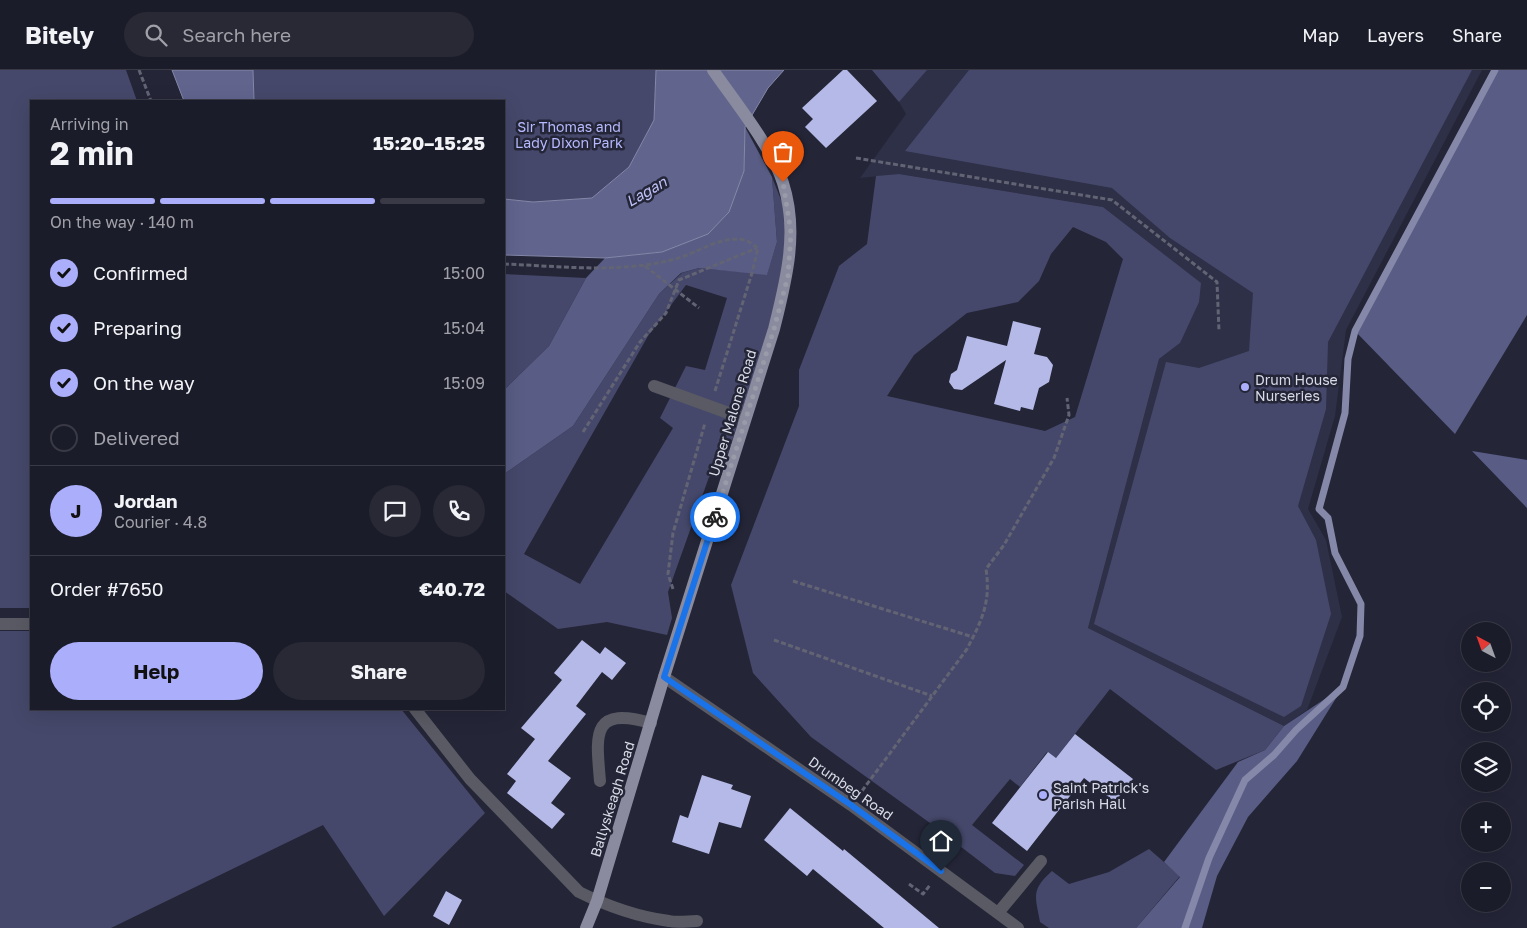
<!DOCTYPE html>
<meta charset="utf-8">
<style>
:root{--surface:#1b1c29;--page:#282935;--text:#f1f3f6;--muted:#a0a1a8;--line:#393a46;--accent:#abaffb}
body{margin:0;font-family:"Golos Text",sans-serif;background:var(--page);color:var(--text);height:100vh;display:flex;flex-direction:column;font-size:19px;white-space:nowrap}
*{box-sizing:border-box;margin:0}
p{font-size:16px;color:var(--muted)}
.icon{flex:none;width:28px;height:28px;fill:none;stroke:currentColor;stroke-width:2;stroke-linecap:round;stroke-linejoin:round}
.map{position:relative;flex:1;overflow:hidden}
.details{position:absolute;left:30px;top:30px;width:475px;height:610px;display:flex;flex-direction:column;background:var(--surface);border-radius:0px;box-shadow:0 5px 20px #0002,0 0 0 1px var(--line)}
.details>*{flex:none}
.needle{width:32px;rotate:319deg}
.fabs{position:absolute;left:1461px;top:552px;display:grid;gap:10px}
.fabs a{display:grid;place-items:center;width:50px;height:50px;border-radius:50%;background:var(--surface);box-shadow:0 5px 20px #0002,0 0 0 1px var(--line);font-size:25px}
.pin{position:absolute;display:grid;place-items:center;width:42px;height:42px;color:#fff;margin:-51px -21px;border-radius:50% 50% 50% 0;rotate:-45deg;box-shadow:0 0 5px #0007}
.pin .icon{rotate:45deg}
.courier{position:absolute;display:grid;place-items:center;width:50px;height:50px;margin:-25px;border:4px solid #1a73e8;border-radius:50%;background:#fff;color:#222;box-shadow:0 1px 6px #0007}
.overview em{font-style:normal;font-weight:700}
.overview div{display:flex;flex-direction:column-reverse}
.overview{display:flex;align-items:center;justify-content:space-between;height:85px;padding:0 20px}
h1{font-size:32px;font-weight:700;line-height:38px}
.bar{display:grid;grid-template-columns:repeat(4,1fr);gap:8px 5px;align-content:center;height:60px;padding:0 20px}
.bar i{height:6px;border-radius:4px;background:var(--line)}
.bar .on{background:var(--accent)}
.bar p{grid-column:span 4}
.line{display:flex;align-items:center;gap:12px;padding:0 20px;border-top:1px solid var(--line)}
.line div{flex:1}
.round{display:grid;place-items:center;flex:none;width:52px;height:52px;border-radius:26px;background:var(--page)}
ol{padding:0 20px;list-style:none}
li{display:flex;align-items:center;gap:15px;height:55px}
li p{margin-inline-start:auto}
li .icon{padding:5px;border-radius:50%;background:var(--accent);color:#111;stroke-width:4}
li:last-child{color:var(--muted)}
li i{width:28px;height:28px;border:2px solid var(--line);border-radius:50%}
.primary-button{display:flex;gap:10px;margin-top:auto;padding:10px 20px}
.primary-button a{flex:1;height:58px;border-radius:30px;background:var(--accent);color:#111;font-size:20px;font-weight:700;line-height:58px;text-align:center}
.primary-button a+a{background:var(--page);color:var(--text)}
header{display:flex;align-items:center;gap:30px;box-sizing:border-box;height:70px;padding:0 25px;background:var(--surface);border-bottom:1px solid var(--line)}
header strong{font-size:24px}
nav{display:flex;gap:28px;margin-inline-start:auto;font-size:18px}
.search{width:350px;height:45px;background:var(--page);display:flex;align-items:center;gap:12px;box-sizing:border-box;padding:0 18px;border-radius:28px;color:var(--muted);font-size:19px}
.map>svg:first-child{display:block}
.built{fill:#2e3047}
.green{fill:#46486b;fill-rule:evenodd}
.forest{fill:#595c84}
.water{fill:#61648d;stroke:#8588a8}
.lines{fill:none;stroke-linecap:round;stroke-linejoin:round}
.stream{stroke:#8588a8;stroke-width:7}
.building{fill:#b5b9e7}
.path{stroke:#626474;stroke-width:3;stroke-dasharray:5 2.5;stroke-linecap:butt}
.minor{stroke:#595a63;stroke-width:12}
.major{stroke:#8a8b9e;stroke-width:12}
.done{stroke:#9a9ba9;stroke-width:5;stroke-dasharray:0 9}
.route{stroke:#1a73e8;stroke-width:6}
.poi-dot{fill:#abaffb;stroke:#242537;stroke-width:2}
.labels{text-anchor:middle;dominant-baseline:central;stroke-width:5;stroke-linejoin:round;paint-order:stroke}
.park-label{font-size:14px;fill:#b6bafe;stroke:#242537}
.poi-label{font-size:14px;fill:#d9dbe7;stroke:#242537;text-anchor:start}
.street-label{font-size:14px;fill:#d9dbe7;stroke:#242537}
.water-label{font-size:15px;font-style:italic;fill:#bec2f8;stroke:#242537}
</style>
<header>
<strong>Bitely</strong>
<div class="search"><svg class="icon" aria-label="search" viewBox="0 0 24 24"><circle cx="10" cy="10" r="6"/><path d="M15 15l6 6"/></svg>Search here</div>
<nav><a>Map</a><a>Layers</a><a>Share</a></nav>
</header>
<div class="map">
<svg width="1527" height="858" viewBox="0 0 1527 858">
<rect width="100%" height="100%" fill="#242537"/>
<path class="built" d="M872,0H1482L1346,260L1335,346L1308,439L1326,470L1342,547L1307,640L1284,656L1088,558L1159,289L1180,273L1200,213L1103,137L899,104L860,108L906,44L899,32Z"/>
<path class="green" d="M0,0H126L137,31H31V538H0Z
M253,0H656L654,50L629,97L592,128L533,132L504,129V31H254Z
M872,0H927L899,32Z
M969,0H1472L1328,272L1326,339L1298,436L1316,470L1331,544L1301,636L1284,647L1094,554L1166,292L1199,298L1249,281L1253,223L1170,168L1112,118L905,81Z
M899,104L1103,137L1201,213L1199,232L1180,273L1159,289L1088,558L1284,656L1265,680L1216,700L1110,619L1056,688L1047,682L1020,717L1010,709L972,755L1024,795L1015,806L995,803L930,753L811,667L753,603L731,515L799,336V300L839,196L867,174L876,106ZM1073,157L1106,172L1123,189L1075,347L1045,361L887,326L914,285L967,243L1018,232L1039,211L1051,184Z
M772,107L783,135L787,204L722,401L709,407L668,522L672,548L667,565L607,552L558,559L504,521V404L573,356L659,224L682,203L699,198L767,204L777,172ZM686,215L727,228L705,300L686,296L660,348L673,358L580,514L524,484L648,266Z
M504,204L586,208L549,276L504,320Z
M0,561H31V639H401L485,743L384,846L323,755L111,858H0Z
M1149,779L1180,806L1136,858H1049L1040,852C1035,825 1031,820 1052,801L1069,814L1109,802Z"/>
<path class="forest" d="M1495,0H1527V245L1455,364L1355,261Z
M745,57L772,107L777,172L767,205L699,198L681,203L659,224L573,356L504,404V320L549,276L586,208L605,188L662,182L744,101Z
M1472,381L1527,390V438Z
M1343,617L1297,691L1248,747L1217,806L1202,858H1136L1180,807L1164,792L1238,692L1265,680L1284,656Z"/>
<path class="water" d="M172,0H253L254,31H184Z
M656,0H784L768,18L745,57L744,101L729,142L708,164L662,182L605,188L504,185V129L533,132L592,128L629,97L654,50Z"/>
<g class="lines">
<path class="stream" d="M1185,858L1209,788L1245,710L1274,685L1296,660L1343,617L1360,566L1361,534L1335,483L1328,448L1319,439L1345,343L1348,289L1355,261L1495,0"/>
</g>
<path class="building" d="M843,0H847L877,31L826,78L805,57L813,49L802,38Z
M1013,251L1041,258L1034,284L1047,287L1053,295L1049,312L1039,318L1033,340L1021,337L1020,341L994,334L1006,290L962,320L954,319L949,312L951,304L957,300L967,266L1007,276Z
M582,570L600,584L605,577L626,593L612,610L602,602L576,636L586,644L548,691L571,708L551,733L565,744L552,759L507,723L516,711L507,704L535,669L521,658L562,610L554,603Z
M1075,664L1133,709L1115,732L1084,708L1027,781L992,753L1048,682L1056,688Z
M702,705L733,715L731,719L751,726L741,758L719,752L709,784L672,772L680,745L688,748Z
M790,738L843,781L844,779L939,858H884L813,799L807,806L764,770Z
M446,821L462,830L449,855L433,846Z"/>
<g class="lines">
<path class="path" d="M139,0L151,31
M856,88L1112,130L1217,212L1219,261
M504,194C560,196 620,204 675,189C698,183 720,165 745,170C749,171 754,176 758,178
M645,196L699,238
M715,321L752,203L758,178
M583,362L640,272L666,243L679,210L757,178
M793,511L973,567
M673,519L668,504L673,463L705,353
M774,570L932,626
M862,721L967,579C982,550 991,532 986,499L1004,475L1054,388L1069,345L1067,328
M909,814L923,824L930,815"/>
<path class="minor" d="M654,316L745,349
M0,554H31
M664,607L851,735L1018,858
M415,639L470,709L579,822C607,836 639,847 669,851C678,853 688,851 697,851
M600,711C596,664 591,636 651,653
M998,843L1041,791"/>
<path class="major" d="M586,858L597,831L664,607L774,259C786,211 799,162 783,113C772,77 735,32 713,0"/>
</g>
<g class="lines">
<path class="done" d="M715,447L774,259L788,206L791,163L783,112"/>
<path class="route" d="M715,447L664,607L851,735L941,801"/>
</g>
<g class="poi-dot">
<circle cx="1245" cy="317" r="5"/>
<circle cx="1043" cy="725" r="5"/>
</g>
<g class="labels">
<g class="park-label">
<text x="569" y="56">Sir Thomas and<tspan x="569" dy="16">Lady Dixon Park</tspan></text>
</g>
<g class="poi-label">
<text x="1255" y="309">Drum House<tspan x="1255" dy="16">Nurseries</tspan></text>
<text x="1053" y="717">Saint Patrick's<tspan x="1053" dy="16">Parish Hall</tspan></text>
</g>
<g class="street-label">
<text transform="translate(732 343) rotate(-73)">Upper Malone Road</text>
<text transform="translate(851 718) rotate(35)">Drumbeg Road</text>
<text transform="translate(612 729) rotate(-73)">Ballyskeagh Road</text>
</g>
<g class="water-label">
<text transform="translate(646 121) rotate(-30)">Lagan</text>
</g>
</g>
</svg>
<div class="fabs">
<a><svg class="needle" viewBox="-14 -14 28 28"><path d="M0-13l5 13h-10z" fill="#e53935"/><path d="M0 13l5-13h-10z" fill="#a0a1a8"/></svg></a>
<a><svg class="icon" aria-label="locate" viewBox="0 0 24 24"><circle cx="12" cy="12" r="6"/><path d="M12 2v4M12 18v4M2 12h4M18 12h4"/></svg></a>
<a><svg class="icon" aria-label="layers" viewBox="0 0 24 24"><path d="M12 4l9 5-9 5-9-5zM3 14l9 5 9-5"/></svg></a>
<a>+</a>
<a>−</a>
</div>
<div class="pin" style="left:783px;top:112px;background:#ea580c"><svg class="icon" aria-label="bag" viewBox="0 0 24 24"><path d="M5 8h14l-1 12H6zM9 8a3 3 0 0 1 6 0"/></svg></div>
<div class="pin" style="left:941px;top:801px;background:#1f2937"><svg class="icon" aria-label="home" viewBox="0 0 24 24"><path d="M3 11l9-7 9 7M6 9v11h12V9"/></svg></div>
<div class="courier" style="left:715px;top:447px"><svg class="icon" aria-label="bike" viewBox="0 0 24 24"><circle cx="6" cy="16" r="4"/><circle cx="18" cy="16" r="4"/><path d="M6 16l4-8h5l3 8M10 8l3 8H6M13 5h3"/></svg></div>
<section class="details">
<div class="overview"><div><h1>2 min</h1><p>Arriving in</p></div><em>15:20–15:25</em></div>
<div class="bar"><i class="on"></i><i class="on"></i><i class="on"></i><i></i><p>On the way · 140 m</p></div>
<ol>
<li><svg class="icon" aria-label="check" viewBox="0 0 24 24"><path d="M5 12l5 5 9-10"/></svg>Confirmed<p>15:00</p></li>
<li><svg class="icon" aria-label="check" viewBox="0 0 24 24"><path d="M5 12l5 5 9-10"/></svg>Preparing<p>15:04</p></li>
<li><svg class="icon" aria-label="check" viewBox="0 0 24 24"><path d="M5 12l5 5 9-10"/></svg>On the way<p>15:09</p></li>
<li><i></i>Delivered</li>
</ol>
<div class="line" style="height:90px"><b class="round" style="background:var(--accent);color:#111">J</b><div><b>Jordan</b><p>Courier · 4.8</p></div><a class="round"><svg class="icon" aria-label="chat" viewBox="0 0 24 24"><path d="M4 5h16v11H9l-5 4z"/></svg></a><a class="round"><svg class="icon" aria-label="phone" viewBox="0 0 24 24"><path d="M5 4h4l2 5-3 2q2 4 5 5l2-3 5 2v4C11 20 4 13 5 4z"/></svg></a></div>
<div class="line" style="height:65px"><div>Order #7650</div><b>€40.72</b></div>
<div class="primary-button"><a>Help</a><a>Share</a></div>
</section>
</div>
